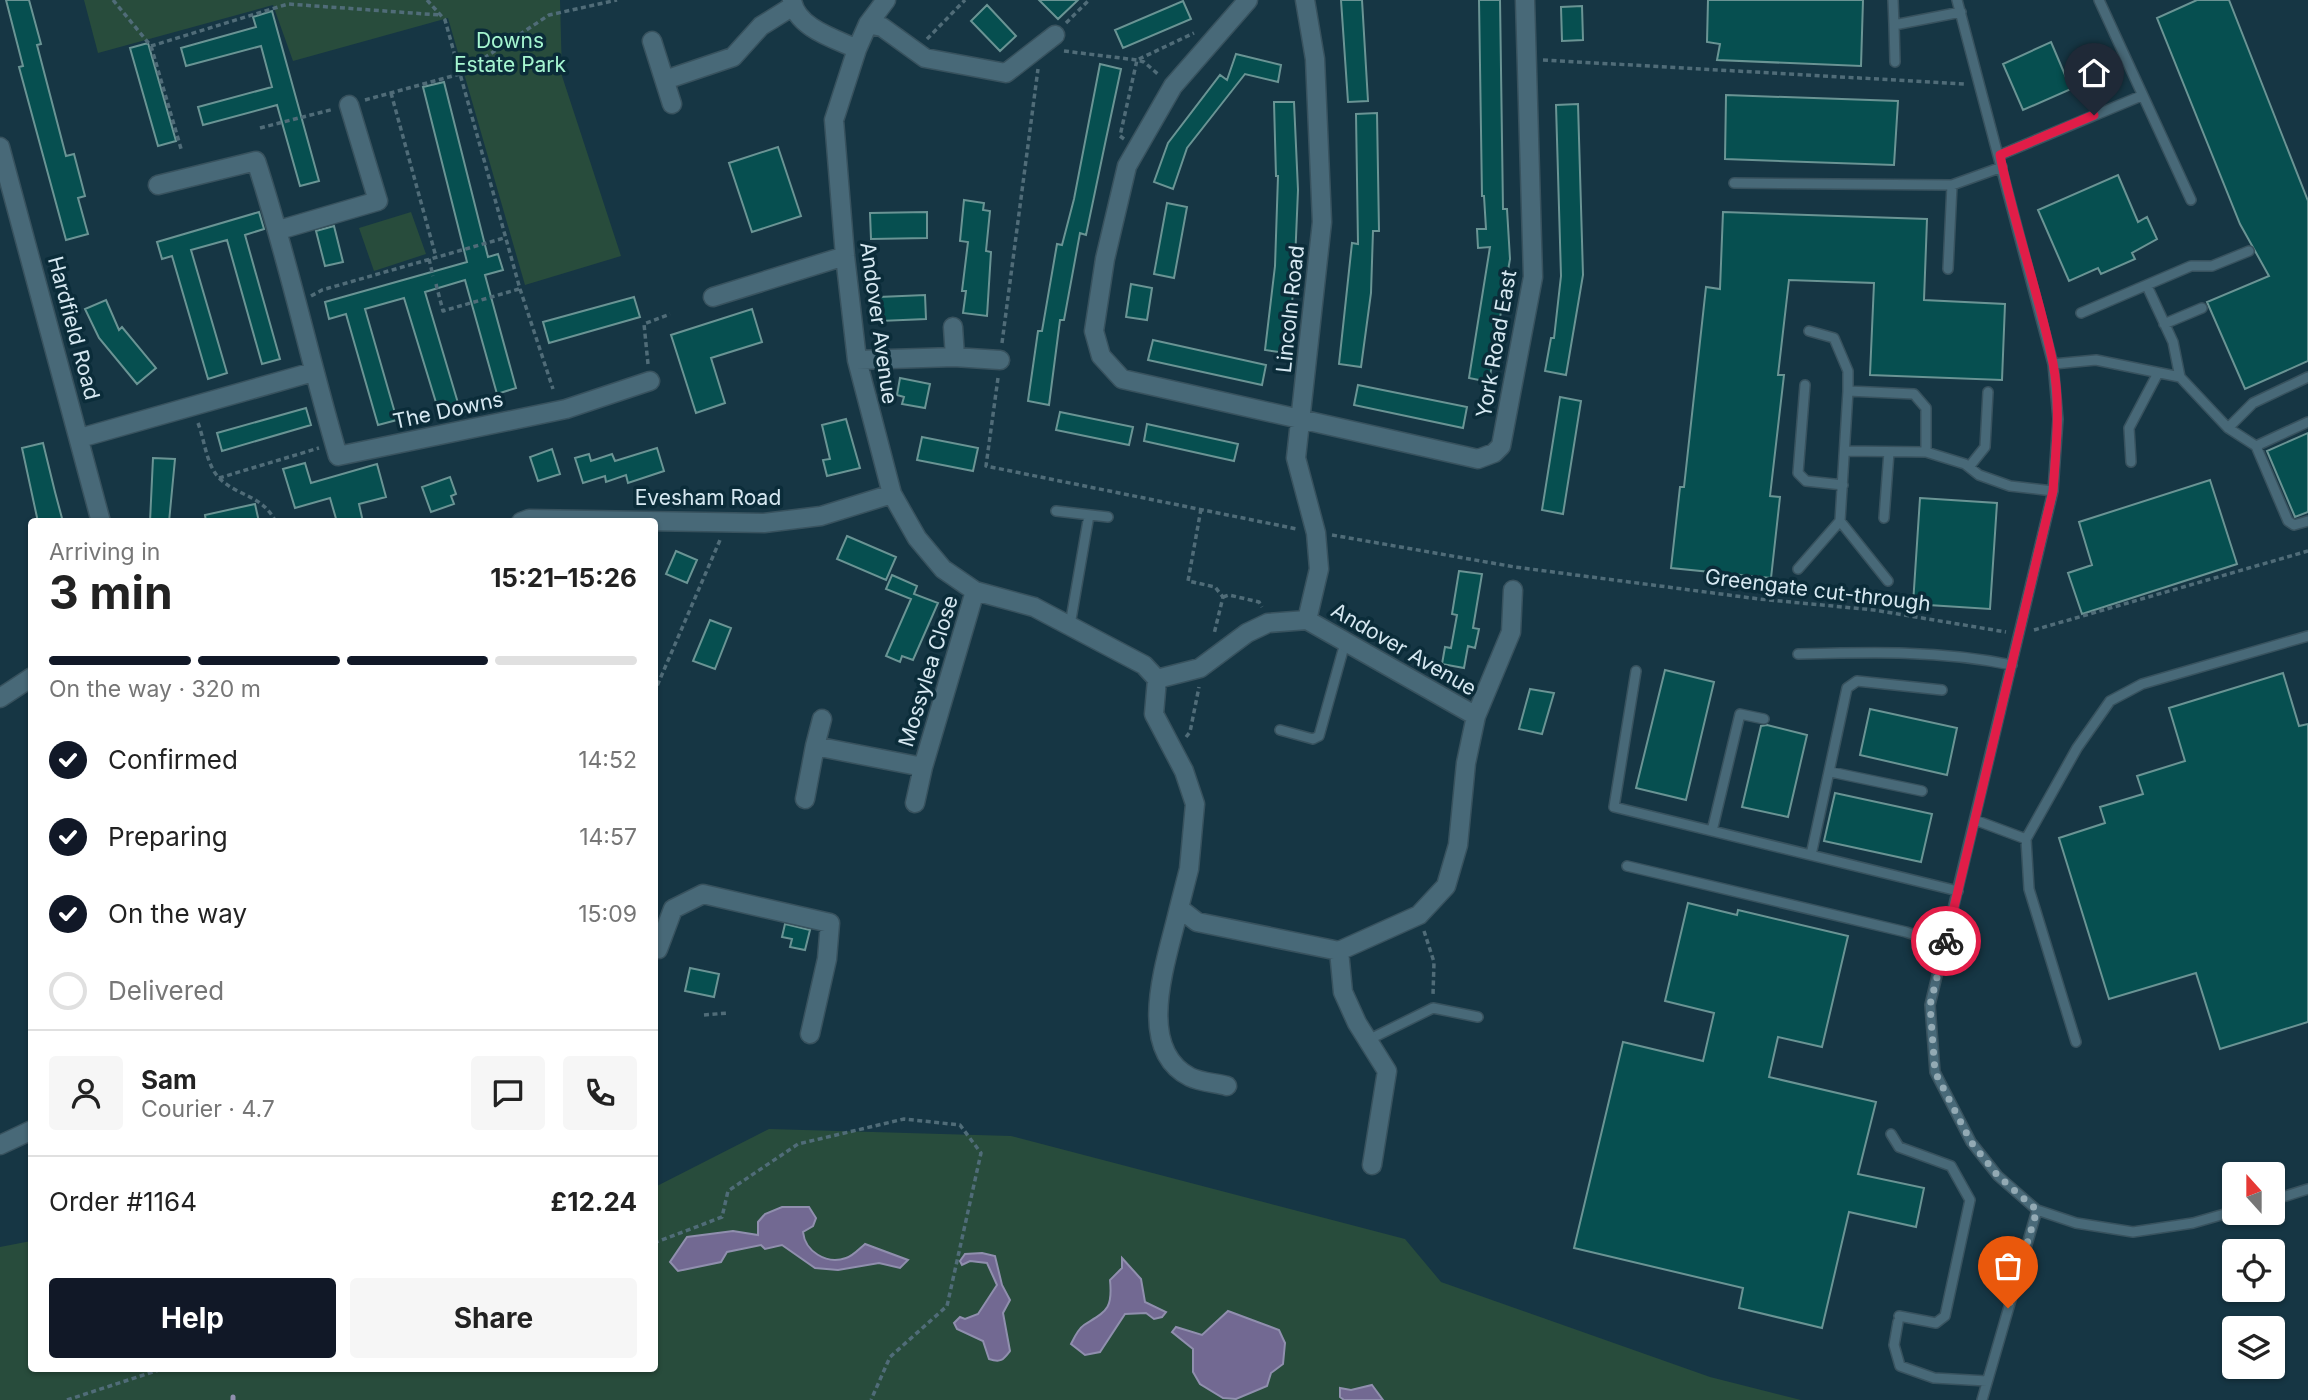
<!DOCTYPE html>
<meta charset="utf-8">
<style>
:root{--surface:#fff;--page:#f6f6f6;--text:#222;--muted:#767676;--line:#e0e0e0;--accent:#111827}
body{margin:0;font-family:Inter,sans-serif;background:var(--page);color:var(--text);height:100vh;display:flex;flex-direction:column;font-size:26px;white-space:nowrap}
*{box-sizing:border-box;margin:0}
p{font-size:23px;color:var(--muted)}
.icon{flex:none;width:38px;height:38px;fill:none;stroke:currentColor;stroke-width:2;stroke-linecap:round;stroke-linejoin:round}
.map{position:relative;flex:1;overflow:hidden}
.details{position:absolute;left:28px;top:518px;width:630px;height:854px;display:flex;flex-direction:column;background:var(--surface);border-radius:7px;box-shadow:0 2px 5px #0004}
.details>*{flex:none}
.needle{width:46px;rotate:339deg}
.buttons{position:absolute;left:2222px;top:1162px;display:grid;gap:14px}
.buttons a{display:grid;place-items:center;width:63px;height:63px;border-radius:7px;background:var(--surface);box-shadow:0 2px 5px #0004;font-size:35px}
.pin{position:absolute;display:grid;place-items:center;width:60px;height:60px;color:#fff;margin:-72px -30px;border-radius:50% 50% 50% 0;rotate:-45deg;box-shadow:0 0 7px #0007}
.pin .icon{rotate:45deg}
.courier{position:absolute;display:grid;place-items:center;width:70px;height:70px;margin:-35px;border:5px solid #e11d48;border-radius:50%;background:#fff;color:#222;box-shadow:0 2px 9px #0007}
.overview em{font-style:normal;font-weight:700}
.overview div{display:flex;flex-direction:column-reverse}
.overview{display:flex;align-items:center;justify-content:space-between;height:119px;padding:0 21px}
h1{font-size:46px;font-weight:700;line-height:52px}
.bar{display:grid;grid-template-columns:repeat(4,1fr);gap:10px 7px;align-content:center;height:84px;padding:0 21px}
.bar i{height:9px;border-radius:5px;background:var(--line)}
.bar .active{background:var(--accent)}
.bar p{grid-column:span 4}
.line{display:flex;align-items:center;gap:18px;padding:0 21px;border-top:2px solid var(--line)}
.line div{flex:1}
.round{display:grid;place-items:center;flex:none;width:74px;height:74px;border-radius:7px;background:var(--page)}
ol{padding:0 21px;list-style:none}
li{display:flex;align-items:center;gap:21px;height:77px}
li p{margin-inline-start:auto}
li .icon{padding:7px;border-radius:50%;background:var(--accent);color:#fff;stroke-width:4}
li:last-child{color:var(--muted)}
li i{width:38px;height:38px;border:4px solid var(--line);border-radius:50%}
.button{display:flex;gap:14px;margin-top:auto;padding:14px 21px}
.button a{flex:1;height:80px;border-radius:7px;background:var(--accent);color:#fff;font-size:28px;font-weight:700;line-height:80px;text-align:center}
.button a+a{background:var(--page);color:var(--text)}
.map>svg:first-child{display:block}
.green{fill:#284c3c}
.water{fill:#726992;stroke:#908fae;stroke-width:2}
.lines{fill:none;stroke-linecap:round;stroke-linejoin:round}
.stream{stroke:#908fae;stroke-width:5}
.building{fill:#064f50;stroke:#6a9494;stroke-width:2}
.lane-casing{stroke:#38525e;stroke-width:12}
.street-casing{stroke:#38525e;stroke-width:21}
.path{stroke:#506c78;stroke-width:3.5;stroke-dasharray:5 3.5;stroke-linecap:butt}
.lane{stroke:#486978;stroke-width:9}
.street{stroke:#486978;stroke-width:18}
.done{stroke:#93aab4;stroke-width:7;stroke-dasharray:0 12.6}
.route{stroke:#e11d48;stroke-width:9}
.labels{text-anchor:middle;dominant-baseline:central;stroke-width:7;stroke-linejoin:round;paint-order:stroke}
.park-label{font-size:21px;fill:#a5f5d0;stroke:#0b2c39}
.street-label{font-size:21px;fill:#d6e8f1;stroke:#0b2c39}
</style>
<div class="map">
<svg width="2308" height="1400" viewBox="0 0 2308 1400">
<rect width="100%" height="100%" fill="#163644"/>
<path class="green" d="M84,0H560L562,76L621,256L525,285L448,18L293,61L273,5L98,53Z
M411,212L426,254L374,271L359,228Z
M769,1129L1011,1136L1405,1239L1441,1282L1710,1377L1801,1400H0V1247L31,1241L32,1368H654L655,1187Z"/>
<path class="water" d="M782,1207H809L816,1218L813,1226L803,1232C805,1251 826,1265 846,1258C853,1256 859,1249 865,1244L908,1260L900,1268L879,1263L838,1270L815,1268L782,1245L765,1249L761,1245L727,1252L721,1262L678,1271L670,1262L687,1237L733,1231L758,1235V1222L765,1214Z
M982,1253L995,1256L1002,1285L1010,1300L1003,1313L1010,1351C1003,1360 1001,1363 989,1359L983,1341L957,1329L954,1323L960,1317L965,1319L978,1314L997,1285L987,1263L970,1261L962,1265L960,1261L965,1254Z
M1122,1258L1141,1279L1145,1302L1166,1312L1162,1317L1154,1319L1146,1313L1125,1314L1100,1352L1085,1355L1071,1344C1074,1338 1078,1329 1084,1325C1106,1311 1113,1310 1110,1280L1122,1268Z
M1228,1311L1279,1330L1285,1343L1283,1364L1271,1373L1267,1386L1236,1399L1223,1398L1200,1384L1193,1372V1349L1172,1332L1176,1327L1202,1335Z
M1372,1385L1383,1400H1344L1340,1397V1388L1351,1390Z"/>
<g class="lines">
<path class="stream" d="M233,1397V1400"/>
</g>
<path class="building" d="M6,0H29L41,44L37,45L66,156L74,154L85,196L78,198L88,234L66,240L19,67L23,66Z
M1039,0H1078L1058,19Z
M1341,0H1362L1368,101L1348,102Z
M1479,0H1500L1503,209H1507L1510,259L1489,382L1469,378L1490,247L1478,248L1477,229H1486L1484,196H1482Z
M1708,0H1863L1861,66L1717,60L1720,44L1707,42Z
M2197,0H2229L2308,201V361L2245,389L2207,302L2269,276L2240,224L2157,18Z
M1183,1L1191,19L1123,48L1115,30Z
M987,5L1016,36L1000,51L971,21Z
M1582,6L1583,40L1562,41L1561,7Z
M272,11L319,181L300,186L277,105L203,125L198,107L272,87L261,46L186,66L181,48L256,27L253,17Z
M2051,42L2071,89L2023,110L2003,64Z
M148,43L176,141L158,146L130,48Z
M1236,54L1281,65L1278,82L1245,74L1187,148L1173,189L1154,182L1168,143L1220,75L1227,80Z
M1100,64L1121,69L1106,139L1086,235L1080,233L1064,320H1060L1049,405L1028,401L1038,331H1042L1057,244L1062,245L1074,199Z
M444,82L488,257L498,254L503,270L485,275L516,388L497,394L465,280L425,292L458,403L438,409L404,298L365,309L397,420L378,425L346,314L329,319L325,302L467,262L423,87Z
M1726,95L1898,101L1894,165L1725,159Z
M1274,102H1294L1298,190L1294,285L1286,353L1265,350L1275,266L1278,176H1276Z
M1578,104L1583,275L1566,375L1545,371L1551,338H1554L1561,276L1556,105Z
M1377,113L1379,231H1373L1371,293L1361,367L1339,364L1352,243L1358,244L1356,114Z
M778,147L801,216L752,232L729,163Z
M2118,175L2138,222L2147,217L2157,239L2132,253L2135,259L2101,274L2098,268L2069,281L2038,210Z
M964,200L984,203L983,210L990,211L986,251L991,252L987,316L963,313L966,291H962L968,242L960,241Z
M1167,203L1187,207L1174,278L1154,274Z
M259,212L264,229L245,235L280,359L262,364L227,240L191,250L227,373L208,379L172,256L162,259L157,242Z
M927,212V238L871,239L870,213Z
M1723,212L1927,219L1924,300L2005,304L2002,380L1870,375L1874,283L1789,280L1778,375H1784L1770,496L1780,497L1771,578L1671,568L1680,487H1684L1706,287L1720,289Z
M334,226L343,262L325,266L316,231Z
M1131,284L1152,288L1147,320L1126,317Z
M925,295L926,319L880,321L879,297Z
M634,297L640,317L549,343L543,322Z
M106,300L119,330L122,327L156,368L137,384L99,338L85,309Z
M752,309L762,342L711,358L725,403L696,413L671,335Z
M1153,340L1266,365L1262,385L1148,360Z
M900,378L930,384L925,408L902,404L904,397L897,395Z
M1358,385L1467,407L1463,428L1354,405Z
M1560,397L1581,401L1563,514L1542,510Z
M306,408L311,425L222,451L217,433Z
M1060,412L1133,427L1129,445L1056,430Z
M846,419L860,468L827,476L823,460L830,459L822,425Z
M1147,424L1238,444L1234,461L1144,441Z
M2308,433V512L2295,517L2267,451Z
M922,437L978,448L973,471L917,460Z
M43,443L55,492L63,522H38L22,448Z
M657,448L664,471L628,483L626,475L606,482L605,476L583,483L575,458L589,454L591,461L612,454L615,461Z
M552,449L560,474L538,481L530,457Z
M153,458L175,459L169,522H150Z
M305,463L311,483L377,464L386,497L359,504L363,522H337L330,498L295,508L283,469Z
M450,477L456,494L451,496L454,504L431,512L422,487Z
M2210,480L2237,564L2082,614L2068,573L2092,565L2079,522Z
M1920,498L1997,503L1990,609L1913,604Z
M255,504L259,522H206L205,515Z
M847,536L896,557L886,580L837,559Z
M676,551L697,560L687,583L666,574Z
M1459,571L1482,574L1473,628L1479,629L1475,648L1468,646L1464,668L1442,664L1445,647L1451,648L1457,615L1452,614Z
M892,575L917,586L914,594L938,603L913,660L902,656L900,662L886,656L911,599L886,589Z
M710,620L731,628L715,669L693,661Z
M1665,670L1714,682L1686,800L1636,788Z
M2283,673L2299,726L2308,724V1022L2220,1049L2196,973L2109,999L2059,838L2105,823L2100,807L2143,794L2137,776L2185,761L2169,708Z
M1530,689L1554,693L1542,734L1519,729Z
M1870,709L1957,728L1947,775L1860,755Z
M1767,725L1807,735L1788,817L1742,807L1761,726Z
M1835,793L1932,814L1921,862L1824,841Z
M1688,903L1737,915L1738,910L1848,936L1822,1047L1778,1037L1769,1077L1876,1102L1858,1174L1924,1188L1916,1227L1849,1212L1822,1328L1739,1308L1743,1288L1574,1248L1623,1042L1703,1061L1714,1013L1665,1001Z
M785,924L810,930L805,950L790,947L792,939L782,937Z
M690,968L719,974L714,997L685,991Z"/>
<g class="lines">
<defs>
<path id="lane" d="M1893,0L1894,25L1961,12
M1957,0L2053,364L2058,419L2053,491L1930,1005L1935,1072L1971,1142L1998,1176L2037,1210L2076,1223L2133,1232L2193,1223L2235,1211
M2099,0L2191,200
M1894,25L1895,62
M2000,155L2141,96
M1734,183L1952,185L2002,167
M1948,269L1952,185
M2147,286L2173,342L2180,377L2228,428L2256,446L2288,521L2294,525L2308,521
M2081,313L2191,266H2212L2249,251
M2164,324L2202,308
M2053,364L2096,360L2180,377
M1805,385L1798,473L1806,481L1843,485
M1848,391L1914,394L1926,408V452
M2228,428L2253,403L2308,377
M2256,446L2308,422
M1845,451L1926,452L1965,464L1979,475L2010,486L2053,491
M2131,462L2129,428L2158,373
M1969,467L1985,447L1988,392
M1056,511L1108,517
M1884,518L1889,452
M1840,521L1888,581
M1798,569L1840,521L1848,391V371L1834,338L1809,331
M1070,625L1089,515
M1798,654C1870,652 1940,650 2012,665
M1636,671L1614,807L1958,891
M1280,730L1313,739L1319,736L1345,643
M1831,772L1922,791
M1975,820L2026,839
M1712,831L1740,714L1764,719
M1811,855L1847,688L1857,681L1942,690
M1627,866L1906,932L1945,945
M1368,1040L1433,1008L1478,1017
M2076,1042L2029,889L2026,839L2077,748L2110,701L2142,684L2308,636
M1891,1134L1899,1147L1951,1166L1970,1200L1945,1316L1936,1323L1899,1316
M2273,1200L2308,1189
M1898,1322L1894,1345L1900,1366L1934,1378L1987,1381
M1982,1400L2037,1210"/>
<path id="street" d="M792,0C796,28 836,39 857,49
M886,0L868,24L857,49L834,120L845,256L857,360L892,494L917,538L943,569L975,591L1034,607L1144,665L1157,679
M1248,0L1173,86L1127,166L1105,259L1094,331L1101,356L1122,379L1478,459L1494,453L1501,446L1533,277L1525,0
M1305,0L1315,59L1322,222L1296,458L1316,533L1319,569L1307,620
M868,24L882,27L925,58L1006,73L1055,35
M652,41L672,104
M665,80L733,57L761,26L793,6
M0,147L101,522
M158,185L256,161C288,258 309,358 338,456L566,409L650,381
M279,230L378,201L349,105
M713,297L845,256
M954,357L1000,360
M857,360L955,357L953,327
M80,438L313,372
M521,522L529,519L764,523L821,516L892,494
M1157,679L1154,714L1184,771L1195,804L1189,869L1179,908L1197,922L1339,951L1419,915L1446,886L1458,845L1466,763L1476,716L1511,632L1513,590
M1157,679L1200,668L1247,633L1268,623L1307,620L1476,716
M0,698L32,677
M815,746L822,719
M805,799L815,746L923,767L975,591
M915,803L923,767
M1179,908C1168,957 1133,1048 1190,1077C1200,1082 1216,1083 1227,1086
M654,949H658L673,909L703,894L830,923L827,959L810,1034
M1339,951L1343,992L1357,1023L1387,1071L1372,1165
M0,1145L32,1130"/>
</defs>
<use href="#lane" class="lane-casing"/>
<use href="#street" class="street-casing"/>
<path class="path" d="M113,0L151,46L288,4L440,15
M427,0L445,20L520,289L553,389
M1066,23L1089,0
M927,39L965,0
M151,46L182,152
M1064,51L1137,60L1144,62L1159,75
M1543,60L1965,84
M391,93L436,257
M365,100L460,74L549,15L617,0
M260,128L334,109
M1124,139L1120,136L1137,60L1194,33
M429,259L433,276
M436,284L443,311L519,289
M311,296L322,290L504,238
M1002,343L1038,69
M648,364L644,324L670,314
M998,378L986,466L1297,529
M198,423C205,441 206,465 220,479C241,498 261,494 276,522
M219,478L319,448
M1201,509L1188,581L1215,587L1223,597L1214,634
M1332,535L1515,567L1759,599L1874,610L2006,632
M1223,597L1229,595L1259,602L1262,607
M2034,630L2308,551
M654,693L720,540
M1186,737L1190,732L1199,687
M1424,931L1434,962L1433,995
M704,1015L728,1013
M654,1243L722,1217L728,1191L798,1144L904,1119L960,1125L981,1153L947,1306L890,1357L871,1400
M67,1400L165,1368"/>
<use href="#lane" class="lane"/>
<use href="#street" class="street"/>
</g>
<g class="lines">
<path class="done" d="M1946,941L1930,1005L1935,1072L1971,1142L1998,1176L2037,1210L2008,1308"/>
<path class="route" d="M1946,941L2053,491C2056,449 2061,405 2053,363C2039,293 2014,225 2000,155L2094,115"/>
</g>
<g class="labels">
<g class="park-label">
<text x="510" y="40">Downs<tspan x="510" dy="24">Estate Park</tspan></text>
</g>
<g class="street-label">
<text transform="translate(1290 309) rotate(-84)">Lincoln Road</text>
<text transform="translate(879 323) rotate(82)">Andover Avenue</text>
<text transform="translate(74 328) rotate(75)">Hardfield Road</text>
<text transform="translate(1496 344) rotate(-80)">York Road East</text>
<text transform="translate(448 410) rotate(-12)">The Downs</text>
<text x="708" y="497">Evesham Road</text>
<text transform="translate(1818 590) rotate(7)">Greengate cut-through</text>
<text transform="translate(1404 649) rotate(30)">Andover Avenue</text>
<text transform="translate(928 671) rotate(-73)">Mossylea Close</text>
</g>
</g>
</svg>
<div class="buttons">
<a><svg class="needle" viewBox="-14 -14 28 28"><path d="M0-13l5 13h-10z" fill="#e53935"/><path d="M0 13l5-13h-10z" fill="#767676"/></svg></a>
<a><svg class="icon" aria-label="locate" viewBox="0 0 24 24"><circle cx="12" cy="12" r="6"/><path d="M12 2v4M12 18v4M2 12h4M18 12h4"/></svg></a>
<a><svg class="icon" aria-label="layers" viewBox="0 0 24 24"><path d="M12 4l9 5-9 5-9-5zM3 14l9 5 9-5"/></svg></a>
</div>
<div class="pin" style="left:2008px;top:1308px;background:#ea580c"><svg class="icon" aria-label="bag" viewBox="0 0 24 24"><path d="M5 8h14l-1 12H6zM9 8a3 3 0 0 1 6 0"/></svg></div>
<div class="pin" style="left:2094px;top:115px;background:#1f2937"><svg class="icon" aria-label="home" viewBox="0 0 24 24"><path d="M3 11l9-7 9 7M6 9v11h12V9"/></svg></div>
<div class="courier" style="left:1946px;top:941px"><svg class="icon" aria-label="bike" viewBox="0 0 24 24"><circle cx="6" cy="16" r="4"/><circle cx="18" cy="16" r="4"/><path d="M6 16l4-8h5l3 8M10 8l3 8H6M13 5h3"/></svg></div>
<section class="details">
<div class="overview"><div><h1>3 min</h1><p>Arriving in</p></div><em>15:21–15:26</em></div>
<div class="bar"><i class="active"></i><i class="active"></i><i class="active"></i><i></i><p>On the way · 320 m</p></div>
<ol>
<li><svg class="icon" aria-label="check" viewBox="0 0 24 24"><path d="M5 12l5 5 9-10"/></svg>Confirmed<p>14:52</p></li>
<li><svg class="icon" aria-label="check" viewBox="0 0 24 24"><path d="M5 12l5 5 9-10"/></svg>Preparing<p>14:57</p></li>
<li><svg class="icon" aria-label="check" viewBox="0 0 24 24"><path d="M5 12l5 5 9-10"/></svg>On the way<p>15:09</p></li>
<li><i></i>Delivered</li>
</ol>
<div class="line" style="height:126px"><a class="round"><svg class="icon" aria-label="person" viewBox="0 0 24 24"><circle cx="12" cy="8" r="4"/><path d="M4 21q1-7 8-7t8 7"/></svg></a><div><b>Sam</b><p>Courier · 4.7</p></div><a class="round"><svg class="icon" aria-label="chat" viewBox="0 0 24 24"><path d="M4 5h16v11H9l-5 4z"/></svg></a><a class="round"><svg class="icon" aria-label="phone" viewBox="0 0 24 24"><path d="M5 4h4l2 5-3 2q2 4 5 5l2-3 5 2v4C11 20 4 13 5 4z"/></svg></a></div>
<div class="line" style="height:91px"><div>Order #1164</div><b>£12.24</b></div>
<div class="button"><a>Help</a><a>Share</a></div>
</section>
</div>
